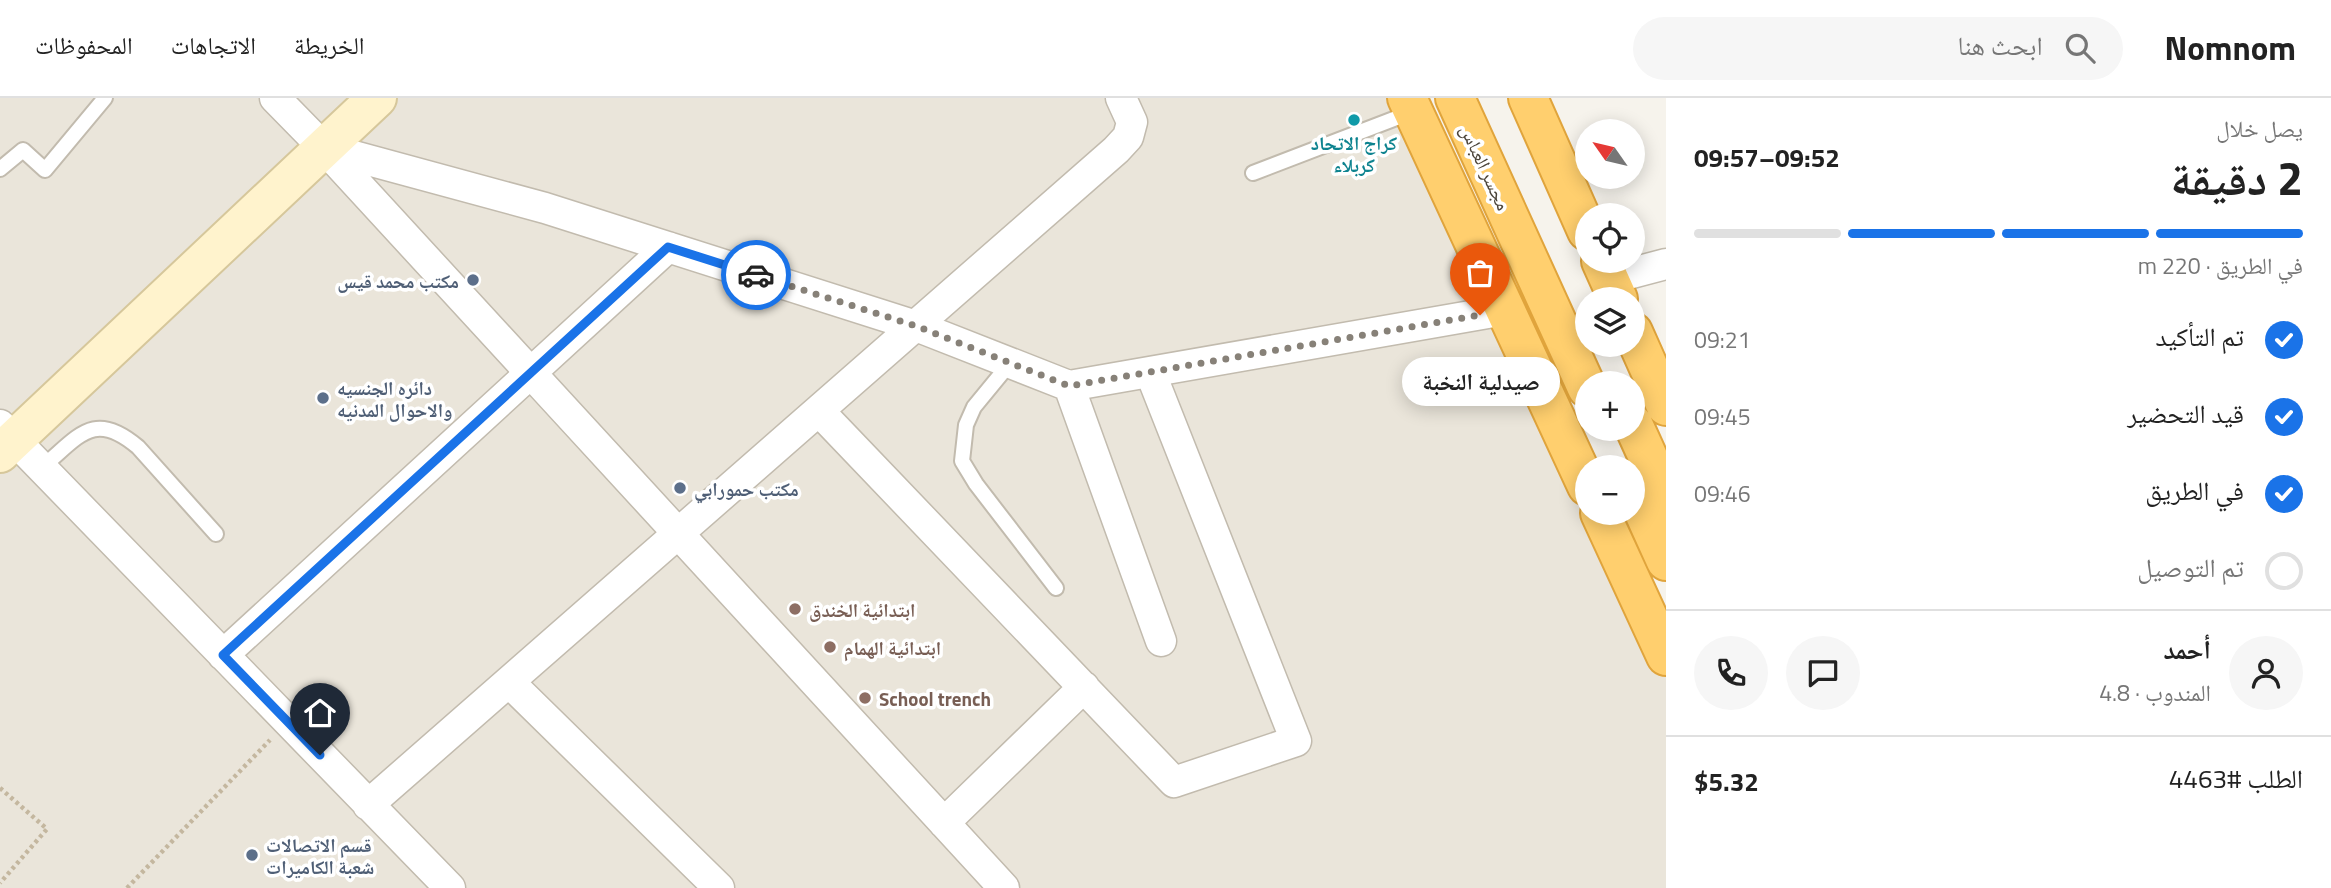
<!DOCTYPE html>
<html lang="ar">
<meta charset="utf-8">
<style>
:root{--surface:#fff;--page:#f6f6f6;--text:#222;--muted:#767676;--line:#e0e0e0;--accent:#1a73e8}
body{margin:0;font-family:"Titillium Web","Noto Naskh Arabic",sans-serif;background:var(--page);color:var(--text);direction:rtl;height:100vh;display:flex;flex-direction:column;font-size:26px;white-space:nowrap}
*{box-sizing:border-box;margin:0}
p{font-size:23px;color:var(--muted)}
.icon{flex:none;width:38px;height:38px;fill:none;stroke:currentColor;stroke-width:2;stroke-linecap:round;stroke-linejoin:round}
.map{position:relative;flex:1;overflow:hidden;direction:ltr}
.drawer{display:flex;flex-direction:column;background:var(--surface);width:665px}
.drawer>*{flex:none}
.needle{width:46px;rotate:304deg}
.fabs{position:absolute;left:1575px;top:21px;display:grid;gap:14px}
.fabs a{display:grid;place-items:center;width:70px;height:70px;border-radius:50%;background:var(--surface);box-shadow:0 4px 18px #0003;font-size:35px}
.pin{position:absolute;display:grid;place-items:center;width:60px;height:60px;color:#fff;margin:-72px -30px;border-radius:50% 50% 50% 0;rotate:-45deg;box-shadow:0 0 7px #0007}
.pin .icon{rotate:45deg}
.courier{position:absolute;display:grid;place-items:center;width:70px;height:70px;margin:-35px;border:5px solid #1a73e8;border-radius:50%;background:#fff;color:#222;box-shadow:0 2px 9px #0007}
.bubble{position:absolute;height:49px;border-radius:24px;background:var(--surface);box-shadow:0 4px 18px #0003;font-size:23px;font-weight:700;line-height:49px;text-align:center;direction:rtl}
.summary em{font-style:normal;font-weight:700}
.summary div{display:flex;flex-direction:column-reverse}
.summary{display:flex;align-items:center;justify-content:space-between;height:119px;padding:0 28px}
h1{font-size:46px;font-weight:700;line-height:52px}
.bar{display:grid;grid-template-columns:repeat(4,1fr);gap:10px 7px;align-content:center;height:84px;padding:0 28px}
.bar i{height:9px;border-radius:5px;background:var(--line)}
.bar .current{background:var(--accent)}
.bar p{grid-column:span 4}
.line{display:flex;align-items:center;gap:18px;padding:0 28px;border-top:2px solid var(--line)}
.line div{flex:1}
.round{display:grid;place-items:center;flex:none;width:74px;height:74px;border-radius:37px;background:var(--page)}
ol{padding:0 28px;list-style:none}
li{display:flex;align-items:center;gap:21px;height:77px}
li p{margin-inline-start:auto}
li .icon{padding:7px;border-radius:50%;background:var(--accent);color:#fff;stroke-width:4}
li:last-child{color:var(--muted)}
li i{width:38px;height:38px;border:4px solid var(--line);border-radius:50%}
header{display:flex;align-items:center;gap:42px;box-sizing:border-box;height:98px;padding:0 35px;background:var(--surface);border-bottom:2px solid var(--line)}
header strong{font-size:33px}
nav{display:flex;gap:38px;margin-inline-start:auto;font-size:24px}
.search{width:490px;height:63px;background:var(--page);display:flex;align-items:center;gap:18px;box-sizing:border-box;padding:0 24px;border-radius:38px;color:var(--muted);font-size:26px}
main{display:flex;flex:1;min-height:0}
.map>svg:first-child{display:block}
.residential{fill:#eae5da}
.lines{fill:none;stroke-linecap:round;stroke-linejoin:round}
.lane-casing{stroke:#c2bbae;stroke-width:18}
.street-casing{stroke:#c2bbae;stroke-width:33}
.secondary-casing{stroke:#d6c79b;stroke-width:42}
.highway-casing{stroke:#e0a43c;stroke-width:42}
.path{stroke:#c4b79f;stroke-width:4.5;stroke-dasharray:3.5 3.5;stroke-linecap:butt}
.lane{stroke:#fff;stroke-width:14}
.street{stroke:#fff;stroke-width:30}
.secondary{stroke:#fff3cd;stroke-width:38}
.highway{stroke:#ffcf6e;stroke-width:38}
.done{stroke:#878178;stroke-width:7;stroke-dasharray:0 12.6}
.route{stroke:#1a73e8;stroke-width:9}
.culture-dot{fill:#0f9aa8;stroke:#fff;stroke-width:2.5}
.service-dot{fill:#5c6f8a;stroke:#fff;stroke-width:2.5}
.education-dot{fill:#8d6e63;stroke:#fff;stroke-width:2.5}
.labels{text-anchor:middle;dominant-baseline:central;stroke-width:7;stroke-linejoin:round;paint-order:stroke}
.culture-label{font-size:19px;font-weight:bold;fill:#0d838f;stroke:#fff}
.street-label{font-size:19px;fill:#4b4439;stroke:#fff}
.service-label{font-size:19px;font-weight:bold;fill:#4e5e75;stroke:#fff;text-anchor:start}
.education-label{font-size:19px;font-weight:bold;fill:#785e54;stroke:#fff;text-anchor:start}
</style>
<header>
<strong>Nomnom</strong>
<div class="search"><svg class="icon" aria-label="search" viewBox="0 0 24 24"><circle cx="10" cy="10" r="6"/><path d="M15 15l6 6"/></svg>ابحث هنا</div>
<nav><a>الخريطة</a><a>الاتجاهات</a><a>المحفوظات</a></nav>
</header>
<main>
<section class="drawer">
<div class="summary"><div><h1>2 دقيقة</h1><p>يصل خلال</p></div><em>09:52–09:57</em></div>
<div class="bar"><i class="current"></i><i class="current"></i><i class="current"></i><i></i><p>في الطريق · 220 m</p></div>
<ol>
<li><svg class="icon" aria-label="check" viewBox="0 0 24 24"><path d="M5 12l5 5 9-10"/></svg>تم التأكيد<p>09:21</p></li>
<li><svg class="icon" aria-label="check" viewBox="0 0 24 24"><path d="M5 12l5 5 9-10"/></svg>قيد التحضير<p>09:45</p></li>
<li><svg class="icon" aria-label="check" viewBox="0 0 24 24"><path d="M5 12l5 5 9-10"/></svg>في الطريق<p>09:46</p></li>
<li><i></i>تم التوصيل</li>
</ol>
<div class="line" style="height:126px"><a class="round"><svg class="icon" aria-label="person" viewBox="0 0 24 24"><circle cx="12" cy="8" r="4"/><path d="M4 21q1-7 8-7t8 7"/></svg></a><div><b>أحمد</b><p>المندوب · 4.8</p></div><a class="round"><svg class="icon" aria-label="chat" viewBox="0 0 24 24"><path d="M4 5h16v11H9l-5 4z"/></svg></a><a class="round"><svg class="icon" aria-label="phone" viewBox="0 0 24 24"><path d="M5 4h4l2 5-3 2q2 4 5 5l2-3 5 2v4C11 20 4 13 5 4z"/></svg></a></div>
<div class="line" style="height:91px"><div>الطلب #4463</div><b>$5.32</b></div>
</section>
<div class="map">
<svg width="1666" height="790" viewBox="0 0 1666 790">
<rect width="100%" height="100%" fill="#f6f3ec"/>
<path class="residential" d="M0,0H1428L1666,544V790H0Z"/>
<g class="lines">
<defs>
<path id="lane" d="M0,71L23,52L45,72L105,0
M1253,75L1412,14
M1011,264L974,309L966,327L962,363L976,386L1056,490
M41,370C79,339 93,311 138,349L216,436"/>
<path id="street" d="M275,0L324,50L1004,790
M324,50L545,110L916,228L1069,288L1505,212
M1609,181L1666,166
M1069,288L1161,543
M819,313L1174,684L1296,643L1151,276
M0,327L450,790
M223,557L668,149
M509,584L719,790
M368,707L1116,52L1128,39L1132,24L1121,0
M944,725L1084,589"/>
<path id="secondary" d="M0,355L377,0"/>
<path id="highway" d="M1407,0L1587,388
M1455,0L1587,290
M1528,0L1587,133
M1601,163L1618,201
M1633,234L1666,308
M1633,326L1666,399
M1633,390L1666,463
M1600,415L1666,558"/>
</defs>
<use href="#lane" class="lane-casing"/>
<use href="#street" class="street-casing"/>
<use href="#secondary" class="secondary-casing"/>
<use href="#highway" class="highway-casing"/>
<path class="path" d="M0,690L47,731L0,785
M127,790L270,642"/>
<use href="#lane" class="lane"/>
<use href="#street" class="street"/>
<use href="#secondary" class="secondary"/>
<use href="#highway" class="highway"/>
</g>
<g class="lines">
<path class="done" d="M756,177L916,228L1069,288L1480,217"/>
<path class="route" d="M320,657L223,557L668,149L756,177"/>
</g>
<circle class="culture-dot" cx="1354" cy="22" r="7"/>
<g class="service-dot">
<circle cx="473" cy="182" r="7"/>
<circle cx="323" cy="300" r="7"/>
<circle cx="680" cy="390" r="7"/>
<circle cx="252" cy="757" r="7"/>
</g>
<g class="education-dot">
<circle cx="795" cy="511" r="7"/>
<circle cx="830" cy="549" r="7"/>
<circle cx="865" cy="600" r="7"/>
</g>
<g class="labels">
<g class="culture-label">
<text x="1354" y="44">كراج الاتحاد<tspan x="1354" dy="22">كربلاء</tspan></text>
</g>
<g class="street-label">
<text transform="translate(1486 69) rotate(65)">مجسر العباس</text>
</g>
<g class="service-label">
<text x="459" y="182" text-anchor="end">مكتب محمد قيس</text>
<text x="337" y="289">دائره الجنسيه<tspan x="337" dy="22">والاحوال المدنيه</tspan></text>
<text x="694" y="390">مكتب حمورابي</text>
<text x="266" y="746">قسم الاتصالات<tspan x="266" dy="22">شعبة الكاميرات</tspan></text>
</g>
<g class="education-label">
<text x="809" y="511">ابتدائية الخندق</text>
<text x="844" y="549">ابتدائية الهمام</text>
<text x="879" y="600">School trench</text>
</g>
</g>
</svg>
<div class="fabs">
<a><svg class="needle" viewBox="-14 -14 28 28"><path d="M0-13l5 13h-10z" fill="#e53935"/><path d="M0 13l5-13h-10z" fill="#767676"/></svg></a>
<a><svg class="icon" aria-label="locate" viewBox="0 0 24 24"><circle cx="12" cy="12" r="6"/><path d="M12 2v4M12 18v4M2 12h4M18 12h4"/></svg></a>
<a><svg class="icon" aria-label="layers" viewBox="0 0 24 24"><path d="M12 4l9 5-9 5-9-5zM3 14l9 5 9-5"/></svg></a>
<a>+</a>
<a>−</a>
</div>
<div class="pin" style="left:1480px;top:217px;background:#ea580c"><svg class="icon" aria-label="bag" viewBox="0 0 24 24"><path d="M5 8h14l-1 12H6zM9 8a3 3 0 0 1 6 0"/></svg></div>
<div class="pin" style="left:320px;top:657px;background:#1f2937"><svg class="icon" aria-label="home" viewBox="0 0 24 24"><path d="M3 11l9-7 9 7M6 9v11h12V9"/></svg></div>
<div class="courier" style="left:756px;top:177px"><svg class="icon" aria-label="car" viewBox="0 0 24 24"><path d="M5 17H2v-5l4-1 3-4h7l3 4 3 1v5h-3M9 17h6M6 11h13"/><circle cx="7" cy="17" r="2"/><circle cx="17" cy="17" r="2"/></svg></div>
<div class="bubble" style="left:1402px;top:259px;width:158px">صيدلية النخبة</div>
</div>
</main>
